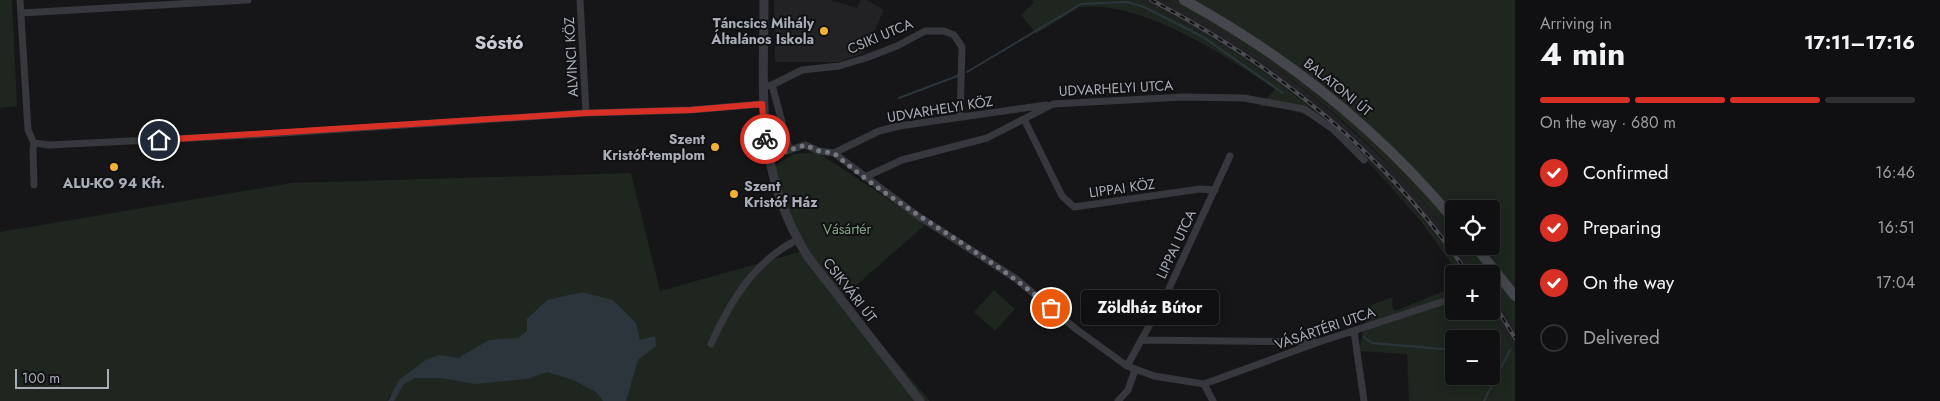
<!DOCTYPE html>
<meta charset="utf-8">
<style>
:root{--surface:#101012;--page:#1e1e20;--text:#f1f3f6;--muted:#9c9d9f;--line:#303032;--accent:#d93025}
body{margin:0;font-family:Jost,sans-serif;background:var(--page);color:var(--text);height:100vh;display:flex;flex-direction:column;font-size:19px;white-space:nowrap}
*{box-sizing:border-box;margin:0}
p{font-size:16px;color:var(--muted)}
.icon{flex:none;width:28px;height:28px;fill:none;stroke:currentColor;stroke-width:2;stroke-linecap:round;stroke-linejoin:round}
.map{position:relative;flex:1;overflow:hidden}
.side{display:flex;flex-direction:column;background:var(--surface);width:425px}
.side>*{flex:none}
.tools{position:absolute;left:1445px;top:200px;display:grid;gap:10px}
.tools a{display:grid;place-items:center;width:55px;height:55px;border-radius:5px;background:var(--surface);box-shadow:0 2px 12px #0003,0 0 0 1px var(--line);font-size:25px}
.scale{position:absolute;left:15px;bottom:12px;width:94px;box-sizing:border-box;padding-left:5px;border:2px solid #a8adb8;border-top:0;font-size:14px;line-height:18px;white-space:nowrap;color:#a8adb8;-webkit-text-stroke:4px #111113;paint-order:stroke}
.pin{position:absolute;display:grid;place-items:center;width:42px;height:42px;color:#fff;margin:-21px;border:2px solid #fff;border-radius:50%;box-shadow:0 1px 5px #0007}
.courier{position:absolute;display:grid;place-items:center;width:50px;height:50px;margin:-25px;border:4px solid #d93025;border-radius:50%;background:#fff;color:#222;box-shadow:0 1px 6px #0007}
.bubble{position:absolute;height:35px;border-radius:5px;background:var(--surface);box-shadow:0 2px 12px #0003,0 0 0 1px var(--line);font-size:16px;font-weight:700;line-height:35px;text-align:center}
.head em{font-style:normal;font-weight:700}
.head div{display:flex;flex-direction:column-reverse}
.head{display:flex;align-items:center;justify-content:space-between;height:85px;padding:0 25px}
h1{font-size:32px;font-weight:700;line-height:38px}
.bar{display:grid;grid-template-columns:repeat(4,1fr);gap:8px 5px;align-content:center;height:60px;padding:0 25px}
.bar i{height:6px;border-radius:4px;background:var(--line)}
.bar .current{background:var(--accent)}
.bar p{grid-column:span 4}
ol{padding:0 25px;list-style:none}
li{display:flex;align-items:center;gap:15px;height:55px}
li p{margin-inline-start:auto}
li .icon{padding:5px;border-radius:50%;background:var(--accent);color:#fff;stroke-width:4}
li:last-child{color:var(--muted)}
li i{width:28px;height:28px;border:2px solid var(--line);border-radius:50%}
main{display:flex;flex:1;min-height:0}
.map>svg:first-child{display:block}
.built{fill:#222225}
.green{fill:#1e261f;fill-rule:evenodd}
.water{fill:#2c353c}
.lines{fill:none;stroke-linecap:round;stroke-linejoin:round}
.stream{stroke:#2c353c;stroke-width:2}
.minor{stroke:#37383d;stroke-width:7}
.tertiary{stroke:#37383d;stroke-width:9}
.secondary{stroke:#45474d;stroke-width:10}
.rail-casing{stroke:#4a4c52;stroke-width:4}
.rail{stroke:#111113;stroke-width:2;stroke-dasharray:5.5;stroke-linecap:butt}
.done{stroke:#757880;stroke-width:5;stroke-dasharray:0 9}
.route{stroke:#d93025;stroke-width:6}
.poi-dot{fill:#f2b134;stroke:#111113;stroke-width:2}
.labels{text-anchor:middle;dominant-baseline:central;stroke-width:4;stroke-linejoin:round;paint-order:stroke}
.poi-label{font-size:14px;font-weight:bold;fill:#a8adb8;stroke:#111113;text-anchor:end}
.street-label{font-size:14px;fill:#a8adb8;stroke:#111113}
.park-label{font-size:14px;fill:#7fa381;stroke:#111113}
.district-label{font-size:19px;font-weight:bold;fill:#c9ccd4;stroke:#111113}
</style>
<main>
<div class="map">
<svg width="1515" height="401" viewBox="0 0 1515 401">
<rect width="100%" height="100%" fill="#161618"/>
<path class="built" d="M774,0H831L857,8L860,0H866L884,10L864,53L838,62H775Z
M1141,0H1167L1184,9L1245,44L1302,88L1335,115L1397,172L1454,237V246H1460L1478,274H1466L1425,221L1367,157L1316,111L1254,65L1217,41Z
M1491,293L1515,330V351L1491,311Z"/>
<path class="green" d="M0,0H12L17,106L0,108Z
M1032,0H1141L1217,41L1254,65L1316,111L1367,157L1425,221L1466,274H1459L1420,220L1366,159L1361,162C1327,123 1312,110 1260,106L1275,89C1226,56 1142,0 1080,7L1036,34L1021,15L1034,2Z
M1167,0H1515V330L1491,293V274H1478L1460,246H1491V209H1454V237C1434,215 1416,192 1396,171C1329,102 1252,46 1167,0Z
M817,152L926,224L842,298L930,401H394L395,397L390,394L388,401H0V232L292,183L631,173L660,291L803,251L769,169L793,154Z
M1454,287V311H1491L1515,351V401H1409L1407,354L1359,351L1368,306L1393,297L1392,305L1395,311ZM1454,339H1491V376H1454Z
M994,290L1015,309L995,331L974,312Z"/>
<path class="water" d="M582,292L613,300L636,323L640,340L655,336L656,346L638,360L626,401H603L596,392L573,380L547,372L527,379L474,384L442,378H415L404,384L394,401H388L399,380L427,359L440,355L458,358L489,340L518,338L527,331V319L547,300Z"/>
<g class="lines">
<path class="stream" d="M967,72L1081,4L1127,2L1144,7L1203,37L1283,93
M899,98L960,75
M1364,337L1372,343L1454,350
M1495,378L1498,346L1501,339
M1484,401L1510,350"/>
<path class="minor" d="M20,0L28,130L34,143
M580,0L586,113
M21,13L248,0
M772,85L789,148
M763,86L772,85L802,70L839,66L866,58L897,46L925,31H944L954,35L962,47L960,117
M1024,119L1062,196L1074,207L1200,189L1215,190
M34,143L49,145L269,134L586,113L691,110L762,104
M834,153L879,131L899,126L1046,105
M768,157L805,145L819,151L834,153L918,216L1015,278L1076,329L1127,366L1154,376L1204,384L1319,342L1454,298
M865,177L902,160L987,138L1053,104L1183,97L1244,98L1304,109L1333,129L1364,160
M34,185L33,150L34,143
M1491,284L1502,280
M1354,331L1364,401
M1141,340L1316,342
M711,344C730,302 754,261 797,240
M1127,366L1166,295L1230,156
M1204,384L1213,401
M1118,401L1128,390L1135,370"/>
<path class="tertiary" d="M764,0C764,96 754,170 808,257L920,401"/>
<path class="secondary" d="M1184,0C1288,57 1378,129 1454,220
M1475,246L1515,296"/>
<defs>
<path id="rail" d="M1151,0C1277,65 1388,156 1468,274
M1491,299L1515,338"/>
</defs>
<use href="#rail" class="rail-casing"/>
<use href="#rail" class="rail"/>
</g>
<g class="lines">
<path class="done" d="M765,139L768,157L805,145L819,151L834,153C901,212 983,249 1051,308"/>
<path class="route" d="M159,140L586,113L691,110L762,104L765,139"/>
</g>
<g class="poi-dot">
<circle cx="824" cy="31" r="5"/>
<circle cx="715" cy="147" r="5"/>
<circle cx="114" cy="167" r="5"/>
<circle cx="734" cy="194" r="5"/>
</g>
<g class="labels">
<g class="poi-label">
<text x="814" y="23">Táncsics Mihály<tspan x="814" dy="16">Általános Iskola</tspan></text>
<text x="705" y="139">Szent<tspan x="705" dy="16">Kristóf-templom</tspan></text>
<text x="114" y="183" text-anchor="middle">ALU-KO 94 Kft.</text>
<text x="744" y="186" text-anchor="start">Szent<tspan x="744" dy="16">Kristóf Ház</tspan></text>
</g>
<g class="street-label">
<text transform="translate(880 36) rotate(-23)">CSIKI UTCA</text>
<text transform="translate(571 57) rotate(-93)">ALVINCI KÖZ</text>
<text transform="translate(1338 87) rotate(39)">BALATONI ÚT</text>
<text transform="translate(1116 88) rotate(-3)">UDVARHELYI UTCA</text>
<text transform="translate(940 109) rotate(-9)">UDVARHELYI KÖZ</text>
<text transform="translate(1122 188) rotate(-8)">LIPPAI KÖZ</text>
<text transform="translate(1176 244) rotate(-65)">LIPPAI UTCA</text>
<text transform="translate(850 290) rotate(52)">CSIKVÁRI ÚT</text>
<text transform="translate(1325 328) rotate(-19)">VÁSÁRTÉRI UTCA</text>
</g>
<g class="park-label">
<text x="847" y="229">Vásártér</text>
</g>
<g class="district-label">
<text x="499" y="42">Sóstó</text>
</g>
</g>
</svg>
<div class="tools">
<a><svg class="icon" aria-label="locate" viewBox="0 0 24 24"><circle cx="12" cy="12" r="6"/><path d="M12 2v4M12 18v4M2 12h4M18 12h4"/></svg></a>
<a>+</a>
<a>−</a>
</div>
<div class="scale">100 m</div>
<div class="pin" style="left:1051px;top:308px;background:#ea580c"><svg class="icon" aria-label="bag" viewBox="0 0 24 24"><path d="M5 8h14l-1 12H6zM9 8a3 3 0 0 1 6 0"/></svg></div>
<div class="pin" style="left:159px;top:140px;background:#1f2937"><svg class="icon" aria-label="home" viewBox="0 0 24 24"><path d="M3 11l9-7 9 7M6 9v11h12V9"/></svg></div>
<div class="courier" style="left:765px;top:139px"><svg class="icon" aria-label="bike" viewBox="0 0 24 24"><circle cx="6" cy="16" r="4"/><circle cx="18" cy="16" r="4"/><path d="M6 16l4-8h5l3 8M10 8l3 8H6M13 5h3"/></svg></div>
<div class="bubble" style="left:1081px;top:290px;width:138px">Zöldház Bútor</div>
</div>
<section class="side">
<div class="head"><div><h1>4 min</h1><p>Arriving in</p></div><em>17:11–17:16</em></div>
<div class="bar"><i class="current"></i><i class="current"></i><i class="current"></i><i></i><p>On the way · 680 m</p></div>
<ol>
<li><svg class="icon" aria-label="check" viewBox="0 0 24 24"><path d="M5 12l5 5 9-10"/></svg>Confirmed<p>16:46</p></li>
<li><svg class="icon" aria-label="check" viewBox="0 0 24 24"><path d="M5 12l5 5 9-10"/></svg>Preparing<p>16:51</p></li>
<li><svg class="icon" aria-label="check" viewBox="0 0 24 24"><path d="M5 12l5 5 9-10"/></svg>On the way<p>17:04</p></li>
<li><i></i>Delivered</li>
</ol>
</section>
</main>
